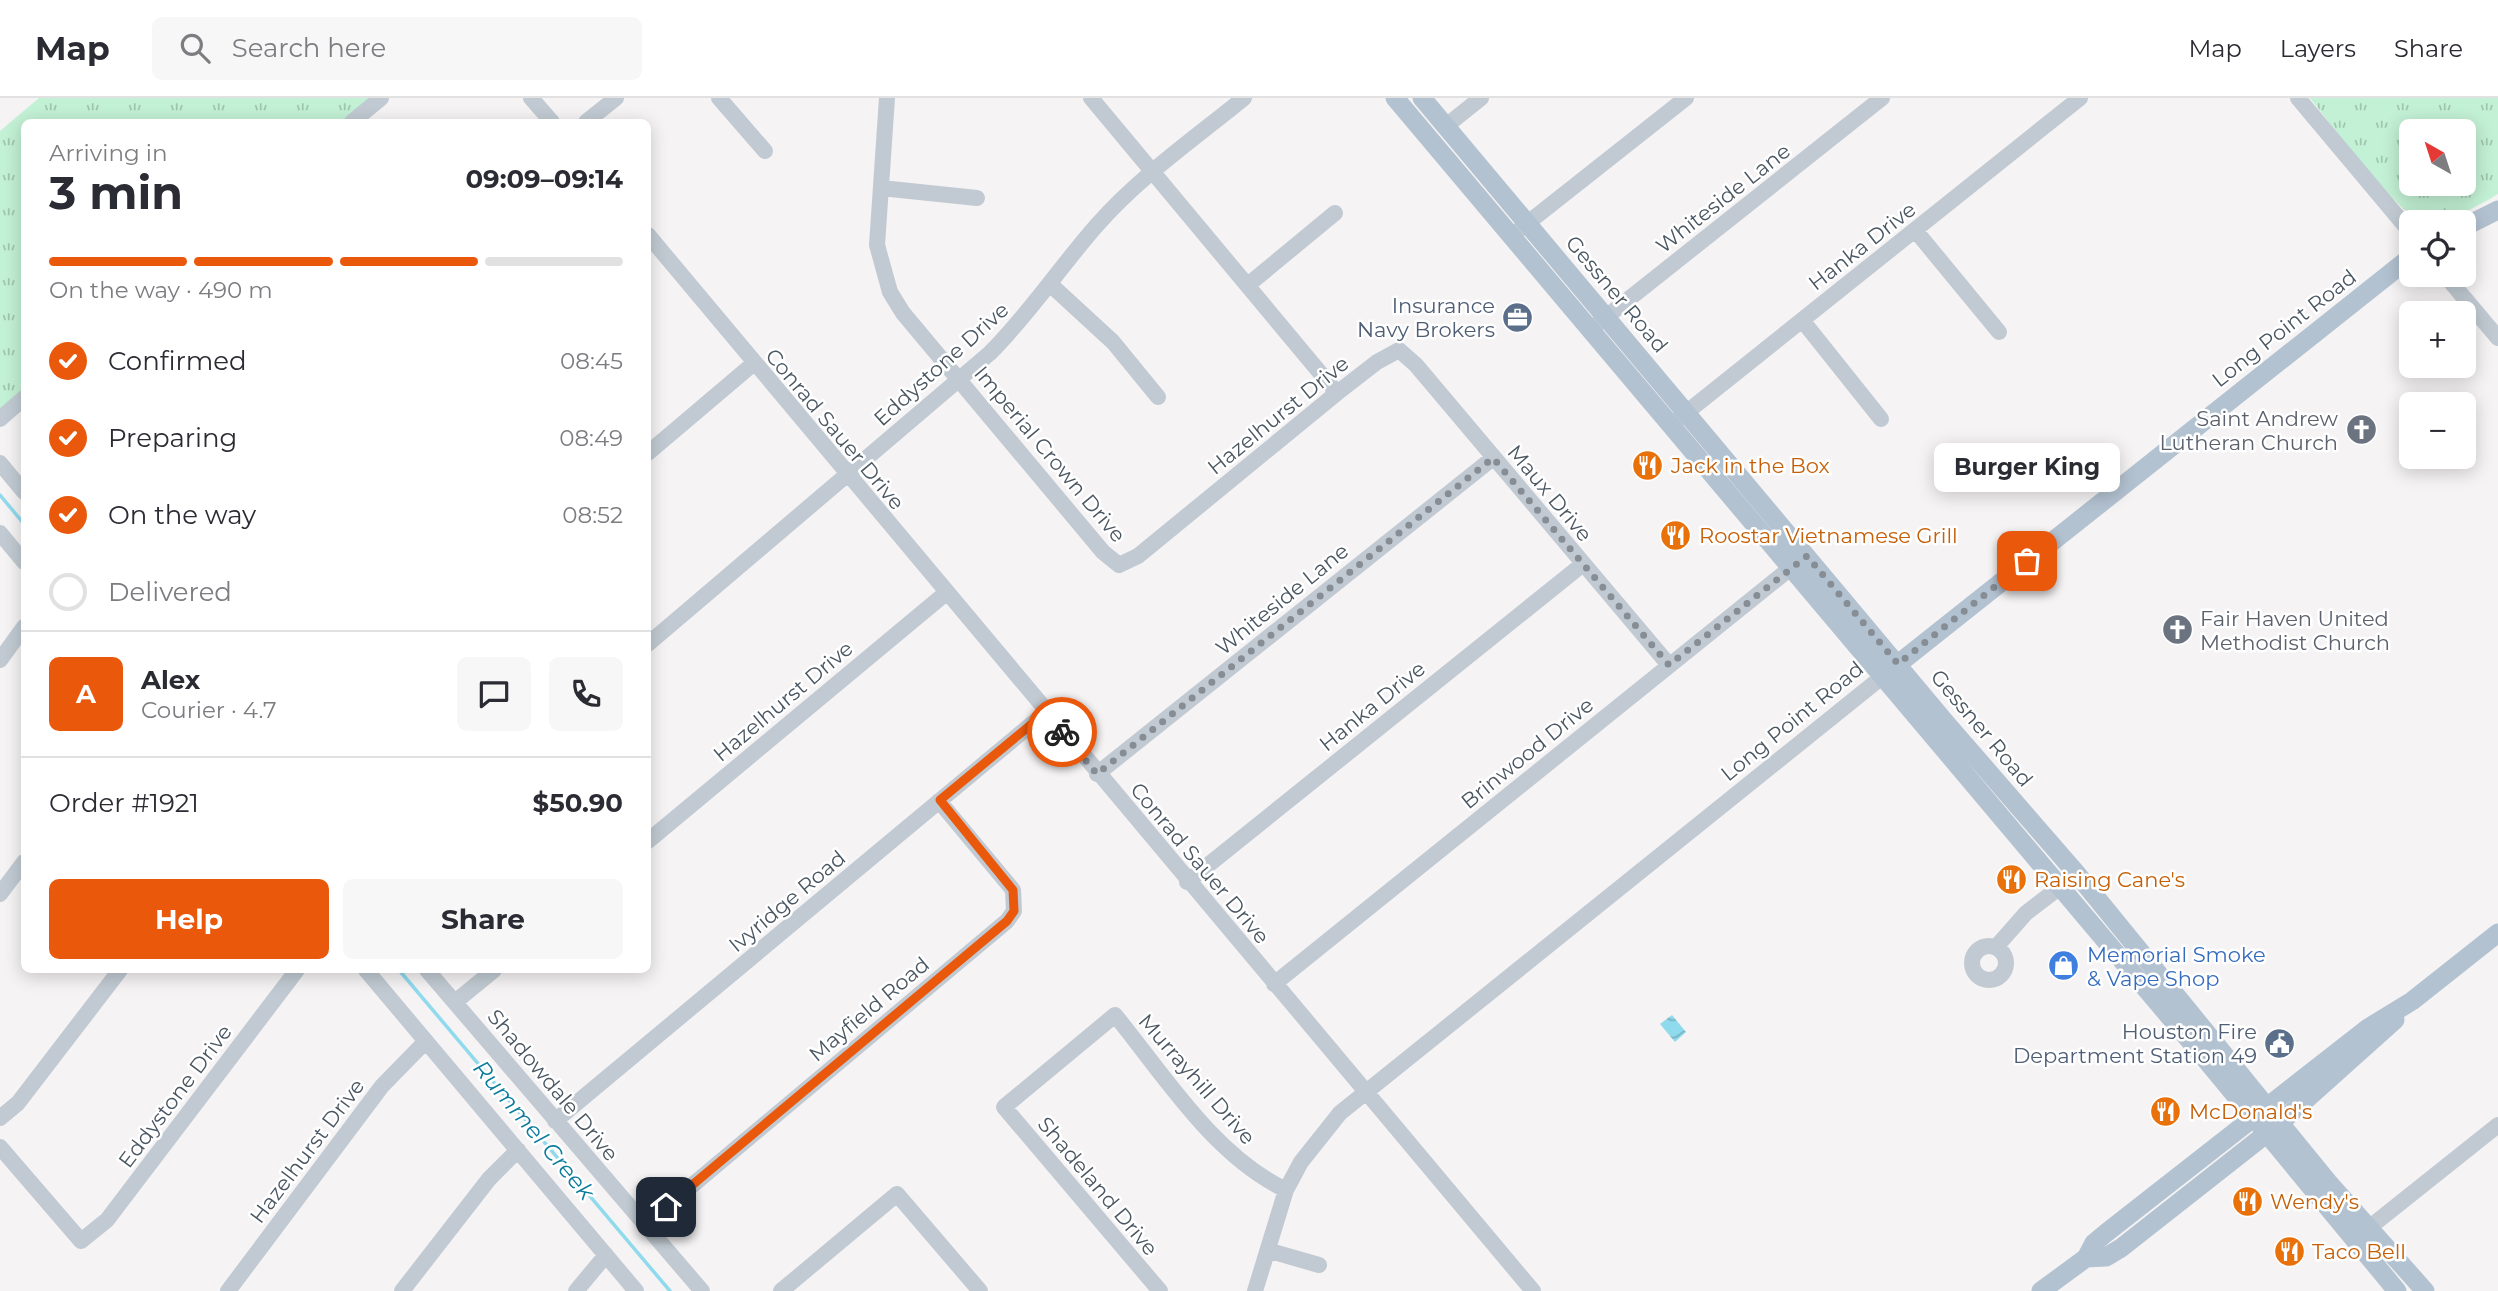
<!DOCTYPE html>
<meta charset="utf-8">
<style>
:root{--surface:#fff;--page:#f7f7f7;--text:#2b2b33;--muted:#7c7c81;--line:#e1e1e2;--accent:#ea580c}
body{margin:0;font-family:Montserrat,sans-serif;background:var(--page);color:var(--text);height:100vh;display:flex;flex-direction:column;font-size:26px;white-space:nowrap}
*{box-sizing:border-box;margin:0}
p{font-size:23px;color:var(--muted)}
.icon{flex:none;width:38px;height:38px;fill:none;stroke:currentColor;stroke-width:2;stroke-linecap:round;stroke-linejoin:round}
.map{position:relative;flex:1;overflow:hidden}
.sheet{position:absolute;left:21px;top:21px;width:630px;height:854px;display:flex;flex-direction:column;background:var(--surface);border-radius:10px;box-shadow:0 4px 18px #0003}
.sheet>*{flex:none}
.needle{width:46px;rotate:321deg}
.tools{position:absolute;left:2399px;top:21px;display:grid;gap:14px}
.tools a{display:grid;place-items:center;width:77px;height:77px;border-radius:10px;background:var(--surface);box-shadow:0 4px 18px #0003;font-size:35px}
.pin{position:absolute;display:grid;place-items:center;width:60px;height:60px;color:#fff;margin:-30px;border-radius:14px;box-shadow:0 4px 10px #0006}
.courier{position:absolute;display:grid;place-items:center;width:70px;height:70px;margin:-35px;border:5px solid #ea580c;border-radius:50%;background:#fff;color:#222;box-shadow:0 2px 9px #0007}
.bubble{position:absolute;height:49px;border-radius:10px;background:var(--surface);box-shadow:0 4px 18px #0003;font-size:23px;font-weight:700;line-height:49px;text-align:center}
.headline em{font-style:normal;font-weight:700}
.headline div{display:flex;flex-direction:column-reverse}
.headline{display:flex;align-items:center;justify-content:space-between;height:119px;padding:0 28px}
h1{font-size:46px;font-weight:700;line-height:52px}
.bar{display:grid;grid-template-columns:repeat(4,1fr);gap:10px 7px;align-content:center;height:84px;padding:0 28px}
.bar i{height:9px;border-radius:5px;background:var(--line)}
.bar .current{background:var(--accent)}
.bar p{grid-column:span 4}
.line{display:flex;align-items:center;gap:18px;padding:0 28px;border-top:2px solid var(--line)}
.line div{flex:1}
.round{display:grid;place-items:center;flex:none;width:74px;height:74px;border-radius:10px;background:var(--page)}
ol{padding:0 28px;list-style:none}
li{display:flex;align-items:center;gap:21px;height:77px}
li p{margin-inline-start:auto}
li .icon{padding:7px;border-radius:50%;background:var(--accent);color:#fff;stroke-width:4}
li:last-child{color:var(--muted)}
li i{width:38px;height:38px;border:4px solid var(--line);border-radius:50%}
.cta{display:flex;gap:14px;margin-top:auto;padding:14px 28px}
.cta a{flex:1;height:80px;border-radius:10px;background:var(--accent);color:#fff;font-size:28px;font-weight:700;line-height:80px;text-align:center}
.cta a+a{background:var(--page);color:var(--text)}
header{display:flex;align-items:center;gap:42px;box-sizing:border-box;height:98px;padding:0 35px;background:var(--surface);border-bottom:2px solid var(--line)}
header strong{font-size:33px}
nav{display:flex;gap:38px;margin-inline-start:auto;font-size:24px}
.search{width:490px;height:63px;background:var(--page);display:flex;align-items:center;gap:18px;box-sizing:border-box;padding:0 24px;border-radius:10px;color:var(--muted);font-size:26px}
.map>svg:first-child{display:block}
.park{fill:url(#park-tufts);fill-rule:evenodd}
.water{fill:url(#water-waves)}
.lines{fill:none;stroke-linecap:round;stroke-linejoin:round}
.stream{stroke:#90daee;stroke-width:3.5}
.minor{stroke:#c1cad2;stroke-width:16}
.major{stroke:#b3c2d1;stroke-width:19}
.done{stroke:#868d94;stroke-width:7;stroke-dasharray:0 12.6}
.route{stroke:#ea580c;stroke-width:9}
.labels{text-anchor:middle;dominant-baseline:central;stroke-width:5;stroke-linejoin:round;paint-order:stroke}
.street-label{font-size:21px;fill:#4a5661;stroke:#fff}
.service-label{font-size:21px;fill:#4e5e75;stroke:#fff;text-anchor:end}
.worship-label{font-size:21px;fill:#5b616d;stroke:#fff;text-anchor:end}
.food-label{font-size:21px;fill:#c56008;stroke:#fff;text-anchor:start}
.shop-label{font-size:21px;fill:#366cbe;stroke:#fff;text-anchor:start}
.water-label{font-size:23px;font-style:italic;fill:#0c7c9b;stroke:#fff}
</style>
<header>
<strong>Map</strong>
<div class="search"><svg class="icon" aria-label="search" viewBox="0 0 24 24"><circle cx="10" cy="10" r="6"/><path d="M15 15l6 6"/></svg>Search here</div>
<nav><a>Map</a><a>Layers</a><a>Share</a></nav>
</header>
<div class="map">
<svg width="2498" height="1193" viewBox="0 0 2498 1193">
<defs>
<pattern id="park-tufts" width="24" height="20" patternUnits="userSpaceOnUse" patternTransform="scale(1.75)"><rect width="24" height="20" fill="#c3f1d5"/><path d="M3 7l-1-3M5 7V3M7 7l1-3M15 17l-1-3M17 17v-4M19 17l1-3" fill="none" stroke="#a0c6b0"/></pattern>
<pattern id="water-waves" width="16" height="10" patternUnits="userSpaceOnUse" patternTransform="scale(1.75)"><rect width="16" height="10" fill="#90daee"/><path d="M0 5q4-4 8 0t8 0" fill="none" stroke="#78b4c4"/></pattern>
</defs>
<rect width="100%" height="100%" fill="#f5f3f3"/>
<path class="park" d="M39,0H381L352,24H24V300L0,321V33Z
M2310,0H2498V96C2480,107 2444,127 2423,124C2403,122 2327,21 2310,0ZM2412,33H2464V86H2412Z"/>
<path class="water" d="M1672,917L1686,934L1675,944L1660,926Z"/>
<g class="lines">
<path class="stream" d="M0,397L24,426
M399,872L670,1193"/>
<path class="minor" d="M531,0L552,24
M719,0L765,53
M887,0L877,147L890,194L903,215L1103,454L1119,467L1138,458L1337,295L1377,264L1399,252L1416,267L1669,567
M1091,0L1337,295
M2298,0L2412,136
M352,24L381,0
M586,24L616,0
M1446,28L1481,0
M881,90L977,100
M1520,131L1686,0
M1915,132L1999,234
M648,137L1533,1193
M2445,177L2498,240
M1249,186L1335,115
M1051,187L1113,244L1158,299
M1802,222L1881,321
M1596,227L1882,0
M0,321L24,300
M1677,322L2080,0
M648,355L753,266
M0,365L24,394
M0,435L24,464
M648,546L990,255C1030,215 1060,169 1097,127C1139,79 1195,40 1244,0
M0,562L24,529
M1097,676L1493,360
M648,743L946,495
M1187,784L1583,466
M0,796L24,764
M1972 865a17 17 0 1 1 34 0a17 17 0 1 1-34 0Z
M1996,849L2026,815L2068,783
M366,872L636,1193
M427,872L702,1193
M1274,886L1798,464
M455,904L494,872
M0,1020L18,1005L120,872
M555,1023L1045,615
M0,1049L81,1143L107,1122L297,872
M645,1127L1007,823L1014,813L1013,792L939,703
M2370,1129L2498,1027
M1270,1153L1319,1167
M228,1193L382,988L426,943
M402,1193L489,1081L518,1052
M576,1193L606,1157
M781,1193L897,1096L980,1193
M1160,1193L1004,1009L1115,917C1164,977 1214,1058 1286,1092
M1255,1193L1286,1092L1301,1064L1340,1015L1882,579"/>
<path class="major" d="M1395,0L2201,956L2397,1193
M1422,0L1946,625L2077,776L2328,1084L2425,1193
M2464,129L2498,112
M1888,574L2412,158
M2086,1160L2106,1159L2121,1150L2280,1025L2395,922
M2041,1193L2086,1160L2094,1145L2106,1135L2368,930L2412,903L2498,835"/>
</g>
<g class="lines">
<path class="done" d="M1062,634L1097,676L1493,360L1669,567L1807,458L1898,566L2027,463"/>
<path class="route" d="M666,1109L1007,823L1014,813L1013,792L940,702L1045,615L1062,634"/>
</g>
<defs>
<symbol id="office-disc" viewBox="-11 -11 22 22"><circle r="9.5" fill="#5c6f8a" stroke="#fff"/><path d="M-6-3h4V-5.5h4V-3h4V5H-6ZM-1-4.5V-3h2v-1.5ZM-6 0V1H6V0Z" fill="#fff"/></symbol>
<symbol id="church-disc" viewBox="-11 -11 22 22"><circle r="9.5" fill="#6b7280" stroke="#fff"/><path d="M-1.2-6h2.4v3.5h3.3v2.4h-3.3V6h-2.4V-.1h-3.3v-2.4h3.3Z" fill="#fff"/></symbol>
<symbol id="restaurant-disc" viewBox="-11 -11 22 22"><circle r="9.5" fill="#e8710a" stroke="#fff"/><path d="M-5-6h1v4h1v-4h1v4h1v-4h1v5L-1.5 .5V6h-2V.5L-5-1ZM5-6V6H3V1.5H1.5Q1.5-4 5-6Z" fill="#fff"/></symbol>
<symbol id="shop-disc" viewBox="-11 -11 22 22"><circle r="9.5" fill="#3f7fe0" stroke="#fff"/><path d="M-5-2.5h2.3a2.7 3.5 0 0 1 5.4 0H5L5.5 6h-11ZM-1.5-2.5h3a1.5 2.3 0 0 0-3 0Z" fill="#fff"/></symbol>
<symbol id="civic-disc" viewBox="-11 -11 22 22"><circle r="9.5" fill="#5c6f8a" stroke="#fff"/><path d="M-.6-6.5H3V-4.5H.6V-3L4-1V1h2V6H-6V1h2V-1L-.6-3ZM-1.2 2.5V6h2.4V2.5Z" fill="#fff"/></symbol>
</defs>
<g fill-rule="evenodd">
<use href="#office-disc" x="1500" y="202" width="35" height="35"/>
<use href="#church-disc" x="2344" y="314" width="35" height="35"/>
<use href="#restaurant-disc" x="1630" y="350" width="35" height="35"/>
<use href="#restaurant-disc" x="1658" y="420" width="35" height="35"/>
<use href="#church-disc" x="2160" y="514" width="35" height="35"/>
<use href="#restaurant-disc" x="1994" y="764" width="35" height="35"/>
<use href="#shop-disc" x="2046" y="850" width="35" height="35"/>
<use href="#civic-disc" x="2262" y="928" width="35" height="35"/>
<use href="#restaurant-disc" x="2148" y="996" width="35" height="35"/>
<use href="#restaurant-disc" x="2230" y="1086" width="35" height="35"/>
<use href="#restaurant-disc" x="2272" y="1136" width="35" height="35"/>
</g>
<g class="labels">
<g class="street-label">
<text transform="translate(1723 100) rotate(-38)">Whiteside Lane</text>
<text transform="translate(1862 148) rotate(-38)">Hanka Drive</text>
<text transform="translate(1617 196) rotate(50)">Gessner Road</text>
<text transform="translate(2284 230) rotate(-38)">Long Point Road</text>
<text transform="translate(941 266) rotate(-42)">Eddystone Drive</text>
<text transform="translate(1278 317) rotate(-39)">Hazelhurst Drive</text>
<text transform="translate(835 331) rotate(50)">Conrad Sauer Drive</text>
<text transform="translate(1050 356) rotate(50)">Imperial Crown Drive</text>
<text transform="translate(1550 395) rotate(50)">Maux Drive</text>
<text transform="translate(1282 501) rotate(-39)">Whiteside Lane</text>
<text transform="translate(783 603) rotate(-40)">Hazelhurst Drive</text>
<text transform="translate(1372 608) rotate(-39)">Hanka Drive</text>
<text transform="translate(1792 623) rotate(-39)">Long Point Road</text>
<text transform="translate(1982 630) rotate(50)">Gessner Road</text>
<text transform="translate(1527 655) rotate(-39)">Brinwood Drive</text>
<text transform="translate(1200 765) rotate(50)">Conrad Sauer Drive</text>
<text transform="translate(787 803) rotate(-40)">Ivyridge Road</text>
<text transform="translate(869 911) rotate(-40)">Mayfield Road</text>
<text transform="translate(1197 981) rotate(49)">Murrayhill Drive</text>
<text transform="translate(553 987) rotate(50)">Shadowdale Drive</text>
<text transform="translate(175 998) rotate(-53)">Eddystone Drive</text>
<text transform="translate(307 1053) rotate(-53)">Hazelhurst Drive</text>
<text transform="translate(1098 1088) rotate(50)">Shadeland Drive</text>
</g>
<g class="service-label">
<text x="1495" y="207">Insurance<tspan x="1495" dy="24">Navy Brokers</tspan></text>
<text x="2257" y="933">Houston Fire<tspan x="2257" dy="24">Department Station 49</tspan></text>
</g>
<g class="worship-label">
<text x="2338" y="320">Saint Andrew<tspan x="2338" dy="24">Lutheran Church</tspan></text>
<text x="2200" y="520" text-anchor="start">Fair Haven United<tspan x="2200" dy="24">Methodist Church</tspan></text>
</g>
<g class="food-label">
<text x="1671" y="367">Jack in the Box</text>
<text x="1699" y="437">Roostar Vietnamese Grill</text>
<text x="2034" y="781">Raising Cane's</text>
<text x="2189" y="1013">McDonald's</text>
<text x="2270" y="1103">Wendy's</text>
<text x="2312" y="1153">Taco Bell</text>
</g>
<g class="shop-label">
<text x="2087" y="856">Memorial Smoke<tspan x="2087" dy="24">&amp; Vape Shop</tspan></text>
</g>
<g class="water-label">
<text transform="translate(534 1032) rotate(50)">Rummel Creek</text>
</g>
</g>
</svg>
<div class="tools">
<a><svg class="needle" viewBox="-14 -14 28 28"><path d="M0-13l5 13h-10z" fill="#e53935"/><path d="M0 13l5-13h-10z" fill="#7c7c81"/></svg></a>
<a><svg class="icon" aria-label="locate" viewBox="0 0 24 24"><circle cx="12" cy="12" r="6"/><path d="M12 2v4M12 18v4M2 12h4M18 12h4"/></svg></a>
<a>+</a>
<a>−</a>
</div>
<div class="pin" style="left:2027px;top:463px;background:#ea580c"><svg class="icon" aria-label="bag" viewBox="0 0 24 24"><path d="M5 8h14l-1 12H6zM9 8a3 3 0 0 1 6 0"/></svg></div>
<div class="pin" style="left:666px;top:1109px;background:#1f2937"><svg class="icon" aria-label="home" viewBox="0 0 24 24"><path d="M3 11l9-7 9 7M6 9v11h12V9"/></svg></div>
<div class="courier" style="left:1062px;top:634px"><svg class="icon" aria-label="bike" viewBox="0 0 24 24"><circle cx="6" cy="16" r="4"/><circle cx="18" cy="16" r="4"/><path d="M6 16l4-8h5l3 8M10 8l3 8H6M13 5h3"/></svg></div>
<div class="bubble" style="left:1934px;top:345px;width:186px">Burger King</div>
<section class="sheet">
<div class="headline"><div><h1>3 min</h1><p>Arriving in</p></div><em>09:09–09:14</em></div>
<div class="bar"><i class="current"></i><i class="current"></i><i class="current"></i><i></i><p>On the way · 490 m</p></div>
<ol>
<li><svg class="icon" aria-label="check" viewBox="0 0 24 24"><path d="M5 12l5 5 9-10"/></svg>Confirmed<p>08:45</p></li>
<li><svg class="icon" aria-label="check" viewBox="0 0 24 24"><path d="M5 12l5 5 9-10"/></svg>Preparing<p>08:49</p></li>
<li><svg class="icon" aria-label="check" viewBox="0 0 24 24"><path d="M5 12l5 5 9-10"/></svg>On the way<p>08:52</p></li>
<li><i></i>Delivered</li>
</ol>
<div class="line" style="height:126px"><b class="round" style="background:var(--accent);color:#fff">A</b><div><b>Alex</b><p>Courier · 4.7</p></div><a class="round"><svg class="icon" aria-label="chat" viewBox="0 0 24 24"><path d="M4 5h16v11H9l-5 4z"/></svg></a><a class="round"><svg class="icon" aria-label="phone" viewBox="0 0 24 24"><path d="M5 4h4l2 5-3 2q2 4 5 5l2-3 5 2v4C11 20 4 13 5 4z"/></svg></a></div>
<div class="line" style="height:91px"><div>Order #1921</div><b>$50.90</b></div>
<div class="cta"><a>Help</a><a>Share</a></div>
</section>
</div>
